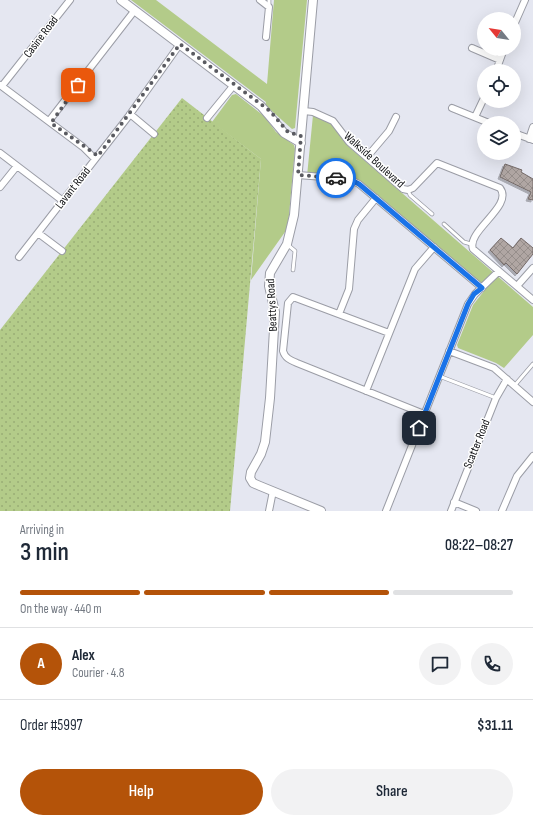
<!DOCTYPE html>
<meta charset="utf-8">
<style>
:root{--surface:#fff;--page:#f2f2f3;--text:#1f2937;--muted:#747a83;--line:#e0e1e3;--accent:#b45309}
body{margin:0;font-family:"Sofia Sans Condensed",sans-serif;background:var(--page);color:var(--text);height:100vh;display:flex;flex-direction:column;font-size:15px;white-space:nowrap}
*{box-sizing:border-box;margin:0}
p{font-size:13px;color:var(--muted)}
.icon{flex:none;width:22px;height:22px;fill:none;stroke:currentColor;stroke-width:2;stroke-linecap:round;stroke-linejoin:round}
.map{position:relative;height:511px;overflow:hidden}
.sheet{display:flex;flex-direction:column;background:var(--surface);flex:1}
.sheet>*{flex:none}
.needle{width:26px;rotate:300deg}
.fabs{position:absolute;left:477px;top:12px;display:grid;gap:8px}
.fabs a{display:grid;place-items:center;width:44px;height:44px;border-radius:50%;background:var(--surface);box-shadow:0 4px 16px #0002;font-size:20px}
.pin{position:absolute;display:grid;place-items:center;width:34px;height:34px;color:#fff;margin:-17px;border-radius:8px;box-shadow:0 2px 6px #0006}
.courier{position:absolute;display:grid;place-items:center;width:40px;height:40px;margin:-20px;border:3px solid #1a73e8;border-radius:50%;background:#fff;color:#222;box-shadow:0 1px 5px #0007}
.head em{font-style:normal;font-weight:600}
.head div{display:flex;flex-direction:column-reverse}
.head{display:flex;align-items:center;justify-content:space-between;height:68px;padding:0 20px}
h1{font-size:26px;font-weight:600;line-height:30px}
.bar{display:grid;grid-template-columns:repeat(4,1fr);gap:6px 4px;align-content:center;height:48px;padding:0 20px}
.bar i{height:5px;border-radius:3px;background:var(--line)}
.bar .active{background:var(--accent)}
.bar p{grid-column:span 4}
.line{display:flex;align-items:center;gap:10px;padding:0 20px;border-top:1px solid var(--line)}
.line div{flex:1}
.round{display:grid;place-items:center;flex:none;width:42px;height:42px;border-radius:21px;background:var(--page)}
.button{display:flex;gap:8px;margin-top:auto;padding:8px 20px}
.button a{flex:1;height:46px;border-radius:24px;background:var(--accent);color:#fff;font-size:16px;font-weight:600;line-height:46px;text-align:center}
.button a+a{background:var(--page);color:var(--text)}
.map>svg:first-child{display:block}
.grass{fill:url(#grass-dots)}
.park{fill:#b3cb89}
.building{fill:url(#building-cross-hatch);stroke:#756b69;filter:url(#shadow)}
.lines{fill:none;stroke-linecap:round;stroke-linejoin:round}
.service-casing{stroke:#9b9da6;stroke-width:4.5}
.minor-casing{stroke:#9b9da6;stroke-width:8}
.tertiary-casing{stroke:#9b9da6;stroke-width:10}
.service{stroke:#fff;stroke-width:3}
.minor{stroke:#fff;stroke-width:6}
.tertiary{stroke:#fff;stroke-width:8}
.done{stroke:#5a5b61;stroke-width:4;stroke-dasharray:0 7.2}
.route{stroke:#1a73e8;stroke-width:5}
.labels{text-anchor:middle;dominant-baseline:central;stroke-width:3;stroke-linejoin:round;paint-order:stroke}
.street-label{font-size:12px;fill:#0f1013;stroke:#fff}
</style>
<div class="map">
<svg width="533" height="511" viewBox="0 0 533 511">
<defs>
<pattern id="grass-dots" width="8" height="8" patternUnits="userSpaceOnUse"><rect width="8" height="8" fill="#b3cb89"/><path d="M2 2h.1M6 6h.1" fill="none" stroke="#99ad75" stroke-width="1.8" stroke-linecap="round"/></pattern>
<pattern id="building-cross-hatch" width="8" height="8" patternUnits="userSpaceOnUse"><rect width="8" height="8" fill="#b0a6a3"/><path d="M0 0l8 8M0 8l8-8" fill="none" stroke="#968e8b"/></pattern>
<filter id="shadow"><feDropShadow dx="-2" dy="2" stdDeviation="0" flood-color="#0004"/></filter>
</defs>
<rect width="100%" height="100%" fill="#e5e7f1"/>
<path class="grass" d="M182,98L261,159L230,511H0V330Z"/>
<path class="park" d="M131,0H156L267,84L274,0H307L295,128L292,129L265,105L266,102Z
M236,94L264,116L276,132L294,145L295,149L288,226L285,232L251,280L261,159L212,122L232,95Z
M313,115L331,123L348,146L533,307V335L504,368L496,363L458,348L457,345L473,305L484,291L354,181L307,176Z"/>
<path class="building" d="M505,164L522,170L521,172L533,179V200L528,199L531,192L500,177Z
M501,238L513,248L521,238L533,248V254L517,274L506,263L504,265L490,250Z"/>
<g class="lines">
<defs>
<path id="service" d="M269,7V0
M408,190L410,195L432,214
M444,224L464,242L471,244
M288,245L295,251L293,270
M439,376L496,398
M515,385L533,364"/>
<path id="minor" d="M260,0L269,7L266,37
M514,25L525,0
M472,48L500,60
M496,71L504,49
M0,85L83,147L95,159
M2,86L70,0
M452,108L489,123
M304,111L313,112L333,121L349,142L403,189L408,190L413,188L437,163L500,188C514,206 466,231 473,249L533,300
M130,114L154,134
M475,117L484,98
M207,118L234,85
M49,121L135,10
M514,133L533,140
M529,139L533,127
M0,153L63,201
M367,157L389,131L396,117
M298,175L349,179L359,184L482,288
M0,187L17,166
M38,233L62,251
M19,257L128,117L180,44
M517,286L533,268
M339,314L349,289L354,229L358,220L376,198
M389,333L293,297L288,303L283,351C285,358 290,360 297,363L424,414
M449,351L494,368L533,402
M366,391L415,269L434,247
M454,502L476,511
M269,511L273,491
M386,511L468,304L475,294L499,271
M451,511L496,398L507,379
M502,511L517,476L533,456"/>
<path id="tertiary" d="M121,0L261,106L284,133L301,143
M313,0L294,215L287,244L270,273L269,286L275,312L270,398L265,442L261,454L251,472L250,478L253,483L260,486L321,511"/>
</defs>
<use href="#service" class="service-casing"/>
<use href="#minor" class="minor-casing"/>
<use href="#tertiary" class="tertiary-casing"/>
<use href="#service" class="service"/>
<use href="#minor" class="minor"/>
<use href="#tertiary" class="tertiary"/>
</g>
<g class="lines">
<path class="done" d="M78,85L51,123L98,156L180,44L270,111L288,132L301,136L298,175L336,178"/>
<path class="route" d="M336,178L349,179L359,184L482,288L474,294L468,304L419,428"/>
</g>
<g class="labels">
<g class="street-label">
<text transform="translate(41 37) rotate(-53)">Casine Road</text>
<text transform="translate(374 160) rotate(42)">Walkside Boulevard</text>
<text transform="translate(73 188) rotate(-52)">Lavant Road</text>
<text transform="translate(272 305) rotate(-93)">Beattys Road</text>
<text transform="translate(477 444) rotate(-68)">Scatter Road</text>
</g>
</g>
</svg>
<div class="fabs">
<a><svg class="needle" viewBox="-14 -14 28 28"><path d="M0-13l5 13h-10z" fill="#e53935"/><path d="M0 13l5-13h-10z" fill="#747a83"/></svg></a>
<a><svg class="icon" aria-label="locate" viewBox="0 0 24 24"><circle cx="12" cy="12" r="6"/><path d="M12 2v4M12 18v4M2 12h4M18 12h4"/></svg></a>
<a><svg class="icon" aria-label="layers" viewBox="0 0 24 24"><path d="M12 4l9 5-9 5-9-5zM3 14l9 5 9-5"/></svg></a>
</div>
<div class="pin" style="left:78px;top:85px;background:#ea580c"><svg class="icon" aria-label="bag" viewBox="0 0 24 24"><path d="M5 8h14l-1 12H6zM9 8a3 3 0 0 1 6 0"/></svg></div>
<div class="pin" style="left:419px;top:428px;background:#1f2937"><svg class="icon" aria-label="home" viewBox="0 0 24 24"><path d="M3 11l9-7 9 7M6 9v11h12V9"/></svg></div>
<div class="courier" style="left:336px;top:178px"><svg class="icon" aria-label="car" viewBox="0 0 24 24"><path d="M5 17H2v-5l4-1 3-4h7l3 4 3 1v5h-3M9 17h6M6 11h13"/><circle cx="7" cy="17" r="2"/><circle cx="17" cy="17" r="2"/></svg></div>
</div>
<section class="sheet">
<div class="head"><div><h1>3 min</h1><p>Arriving in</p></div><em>08:22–08:27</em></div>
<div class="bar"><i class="active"></i><i class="active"></i><i class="active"></i><i></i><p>On the way · 440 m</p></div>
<div class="line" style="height:72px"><b class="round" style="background:var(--accent);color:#fff">A</b><div><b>Alex</b><p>Courier · 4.8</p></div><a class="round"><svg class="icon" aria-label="chat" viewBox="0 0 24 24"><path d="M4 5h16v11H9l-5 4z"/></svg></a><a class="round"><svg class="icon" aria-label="phone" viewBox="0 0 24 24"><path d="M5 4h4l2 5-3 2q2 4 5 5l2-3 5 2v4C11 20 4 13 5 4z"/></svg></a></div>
<div class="line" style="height:52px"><div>Order #5997</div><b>$31.11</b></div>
<div class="button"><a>Help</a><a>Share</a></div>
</section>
